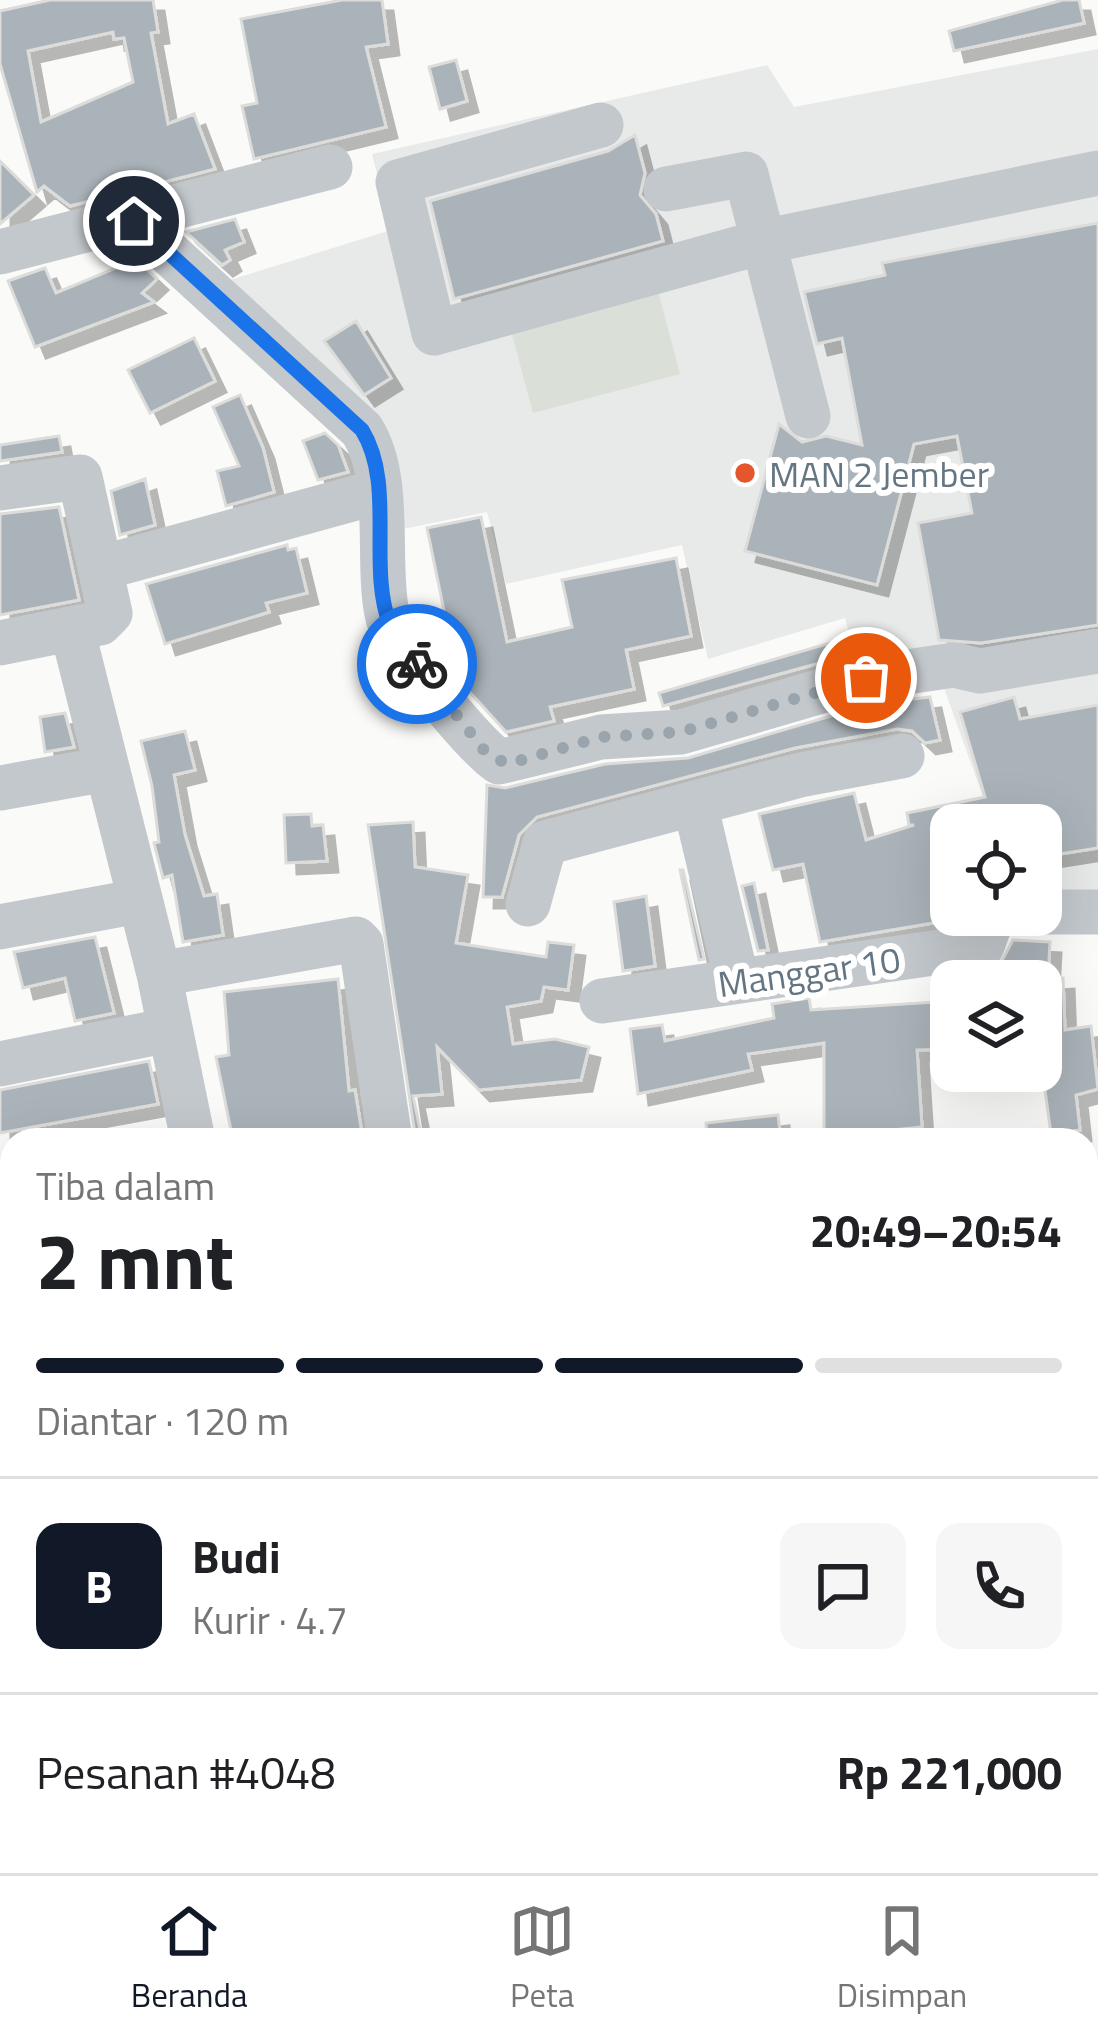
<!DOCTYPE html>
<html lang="id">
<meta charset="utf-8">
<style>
:root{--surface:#fff;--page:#f6f6f6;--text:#202124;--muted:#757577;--line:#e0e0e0;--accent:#111827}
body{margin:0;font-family:"Titillium Web",sans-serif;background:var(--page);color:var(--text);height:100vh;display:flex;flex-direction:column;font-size:45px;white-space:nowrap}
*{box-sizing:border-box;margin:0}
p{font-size:39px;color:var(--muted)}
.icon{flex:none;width:66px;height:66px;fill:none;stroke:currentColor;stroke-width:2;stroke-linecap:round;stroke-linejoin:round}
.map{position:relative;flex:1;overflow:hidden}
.side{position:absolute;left:0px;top:1128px;width:1098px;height:747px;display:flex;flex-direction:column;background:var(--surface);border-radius:36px 36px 0 0;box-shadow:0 12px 48px #0002}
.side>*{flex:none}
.controls{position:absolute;left:930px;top:804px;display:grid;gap:24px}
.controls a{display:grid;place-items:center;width:132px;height:132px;border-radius:24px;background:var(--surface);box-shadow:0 12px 48px #0002;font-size:60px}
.pin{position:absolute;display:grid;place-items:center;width:102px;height:102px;color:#fff;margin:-51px;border:6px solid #fff;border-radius:50%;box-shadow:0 3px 12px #0007}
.courier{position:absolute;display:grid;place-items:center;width:120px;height:120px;margin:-60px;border:9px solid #1a73e8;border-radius:50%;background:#fff;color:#222;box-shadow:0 3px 15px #0007}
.summary em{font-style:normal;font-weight:700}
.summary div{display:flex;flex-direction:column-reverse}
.summary{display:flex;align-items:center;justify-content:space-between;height:204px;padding:0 36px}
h1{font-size:78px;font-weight:700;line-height:90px}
.bar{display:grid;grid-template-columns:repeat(4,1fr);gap:18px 12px;align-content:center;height:144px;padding:0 36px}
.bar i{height:15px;border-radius:9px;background:var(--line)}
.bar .selected{background:var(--accent)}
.bar p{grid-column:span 4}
.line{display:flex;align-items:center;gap:30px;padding:0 36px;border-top:3px solid var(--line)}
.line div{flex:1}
.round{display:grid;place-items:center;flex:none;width:126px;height:126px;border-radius:24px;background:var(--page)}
.tab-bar{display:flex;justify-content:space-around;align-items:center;height:168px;border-top:3px solid var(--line);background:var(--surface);font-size:33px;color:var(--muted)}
.tab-bar a{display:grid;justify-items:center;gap:6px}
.tab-bar .selected{color:var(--accent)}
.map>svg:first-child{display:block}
.built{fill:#e8e9e9}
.green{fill:#dadfd7}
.building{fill:#aab3b9;stroke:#dcdcda;stroke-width:3;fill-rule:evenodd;filter:url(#shadow)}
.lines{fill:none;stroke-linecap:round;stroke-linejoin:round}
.minor{stroke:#c3c8cc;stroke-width:45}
.done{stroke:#99a4ac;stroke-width:12;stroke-dasharray:0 21.6}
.route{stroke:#1a73e8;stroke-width:15}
.poi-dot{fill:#e4572e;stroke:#fff;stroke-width:4.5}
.labels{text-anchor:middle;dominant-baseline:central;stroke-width:12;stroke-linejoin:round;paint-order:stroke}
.poi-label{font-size:36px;fill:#657683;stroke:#fff;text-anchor:start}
.street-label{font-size:36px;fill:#657683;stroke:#fff}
</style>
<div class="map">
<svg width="1098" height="1873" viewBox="0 0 1098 1873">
<defs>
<filter id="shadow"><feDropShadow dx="11" dy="11" stdDeviation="0" flood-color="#0004"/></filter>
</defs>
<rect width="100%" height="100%" fill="#fafaf8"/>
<path class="built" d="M1098,49V902L1041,905V825H993L934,660L860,673L845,618L708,659L682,545L506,584L487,512L398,530L386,434L230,280L391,230L372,154L767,65L794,107Z"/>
<path class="green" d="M657,287L680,374L533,413L510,327Z"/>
<path class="building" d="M50,0H153L158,32L151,33L168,124L194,114L215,169L70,206L44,186L37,192L0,64V11ZM113,32L114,39L124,38L133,82L41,122L28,51Z
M342,0H382L388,44L366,47L386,127L254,159L242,106L257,103L241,19Z
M1063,0H1079L1084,23L954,51L949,31Z
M456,60L467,101L440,109L429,67Z
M635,135L645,173L640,195L656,214L663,241L454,299L430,201L608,151Z
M0,161L34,195L0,224Z
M235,219L244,242L225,250L230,260L222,265L186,232Z
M1098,223V625L981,643L939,640L918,523L972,513L957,436L914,444L877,585L745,551L779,424L802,442L826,436L862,445L842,338L817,344L804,292L885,275L882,263Z
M124,248L157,279L142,293L154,302L35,347L8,281L45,268L56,293L123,265L110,251Z
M356,321L391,378L364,395L324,341Z
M194,338L215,381L150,413L128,370Z
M240,395L263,448L274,492L226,506L217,471L239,466L213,407Z
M325,433L338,445L348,472L318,480L303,441Z
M59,436L62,452L0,461V445Z
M145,479L155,525L120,535L111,491Z
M59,507L79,600L0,615V514Z
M481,517L507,642L572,627L562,580L676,558L691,636L626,650L634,689L550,707L554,721L506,732L458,679L427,528Z
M287,545L288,550L296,548L307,593L266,603L269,612L165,644L146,584Z
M840,640L845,656L663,706L659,693Z
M930,697L940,740L925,743L912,731L897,729L795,748L537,817L519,835L502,897H483L487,785L505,788L605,764L688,758L872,704Z
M1014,697L1020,719L1098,705V848L1041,857V825H951V920L820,942L803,864L773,870L759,814L854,793L866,840L914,825H909L907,813L985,797L960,712Z
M65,713L74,747L45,752L40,717Z
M185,731L195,770L174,775L185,835L204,896L217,894L223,935L183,942L172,875L163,878L154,843L159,842L152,786L141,741Z
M311,814L312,826L323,825L327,861L286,863L284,815Z
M413,822L415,867L468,875L456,943L546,957L548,942L574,945L568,990L544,987L541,1001L507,1007L513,1044L555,1039L589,1047L581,1080L479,1090L437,1047L442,1094L413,1096L422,1140H416L368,825Z
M680,870H683L704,959L699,960Z
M754,883L768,950L758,951L742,886Z
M646,896L655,966L623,971L614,902Z
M95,937L114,1013L75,1021L65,978L23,988L14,952Z
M1013,940L1050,942L1048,979L1063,978L1065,1030L1091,1026L1098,1089L1076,1095L1080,1130L1051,1134L1041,1061V981H959L958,977L998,968Z
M338,979L349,1091L355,1090L363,1140H233L216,1057L229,1055L224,992Z
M809,998L811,1010L951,1001V1049L917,1050L922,1127L891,1130V1137L824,1140V1043L748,1054L752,1070L638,1094L630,1029L662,1025L665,1041L774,1018L772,1004Z
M149,1061L158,1104L0,1133V1090Z
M778,1115L781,1140H707L706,1123Z"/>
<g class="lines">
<path class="minor" d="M601,125L398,182L434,333L762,242L1098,173
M666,189L746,174L808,416
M134,221L362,430C393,479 376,558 387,614C393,647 471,742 499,762L601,737L681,732L866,678L954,665L980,671L1098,651
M0,252L330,167
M0,488L80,477L110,613L100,623L0,643
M101,568L377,492
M72,629L159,974L193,1140
M0,788L106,769
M695,804L737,981
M528,904L545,843L800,775L902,756
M1041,912H1098
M0,927L139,901
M159,974L356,939L361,944L390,1140
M602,1001L982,946L993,915
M0,1064L169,1030
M0,1209L12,1207
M1086,1302H1098
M1086,1660L1098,1658
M820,1863L822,1873"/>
</g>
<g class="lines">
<path class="done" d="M417,664L487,754L508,764L601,737L681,732L866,678"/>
<path class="route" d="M134,221L362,430C396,485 367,566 390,625C396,640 407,652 417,664"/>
</g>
<circle class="poi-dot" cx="745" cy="473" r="12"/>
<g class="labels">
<g class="poi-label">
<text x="769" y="473">MAN 2 Jember</text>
</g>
<g class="street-label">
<text transform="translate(809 971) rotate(-8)">Manggar 10</text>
</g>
</g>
</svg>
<div class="controls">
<a><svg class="icon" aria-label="locate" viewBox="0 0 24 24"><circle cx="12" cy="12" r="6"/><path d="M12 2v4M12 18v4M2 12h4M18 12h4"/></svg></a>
<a><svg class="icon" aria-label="layers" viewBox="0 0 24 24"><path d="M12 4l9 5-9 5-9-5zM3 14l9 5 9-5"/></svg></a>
</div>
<div class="pin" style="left:866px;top:678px;background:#ea580c"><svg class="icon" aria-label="bag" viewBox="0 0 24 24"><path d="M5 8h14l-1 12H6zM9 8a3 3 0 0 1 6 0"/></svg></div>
<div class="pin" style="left:134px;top:221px;background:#1f2937"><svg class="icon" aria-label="home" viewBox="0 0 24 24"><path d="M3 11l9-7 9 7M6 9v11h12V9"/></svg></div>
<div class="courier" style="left:417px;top:664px"><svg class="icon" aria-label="bike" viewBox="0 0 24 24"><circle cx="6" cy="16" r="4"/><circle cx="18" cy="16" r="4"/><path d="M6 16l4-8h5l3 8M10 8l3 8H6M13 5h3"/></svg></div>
<section class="side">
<div class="summary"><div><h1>2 mnt</h1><p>Tiba dalam</p></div><em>20:49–20:54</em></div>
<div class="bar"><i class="selected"></i><i class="selected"></i><i class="selected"></i><i></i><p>Diantar · 120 m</p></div>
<div class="line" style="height:216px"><b class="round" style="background:var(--accent);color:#fff">B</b><div><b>Budi</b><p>Kurir · 4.7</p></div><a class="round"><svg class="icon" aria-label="chat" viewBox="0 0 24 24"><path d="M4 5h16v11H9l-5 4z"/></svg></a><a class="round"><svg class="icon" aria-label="phone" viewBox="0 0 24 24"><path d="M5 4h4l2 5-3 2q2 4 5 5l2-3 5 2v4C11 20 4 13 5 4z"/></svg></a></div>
<div class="line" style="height:156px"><div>Pesanan #4048</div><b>Rp 221,000</b></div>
</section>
</div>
<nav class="tab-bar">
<a class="selected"><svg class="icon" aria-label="home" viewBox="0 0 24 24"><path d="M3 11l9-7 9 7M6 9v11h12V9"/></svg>Beranda</a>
<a><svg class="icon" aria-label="map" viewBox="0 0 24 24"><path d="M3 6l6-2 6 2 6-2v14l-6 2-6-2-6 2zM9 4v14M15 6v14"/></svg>Peta</a>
<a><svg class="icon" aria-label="saved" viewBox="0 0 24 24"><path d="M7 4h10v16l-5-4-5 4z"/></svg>Disimpan</a>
</nav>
